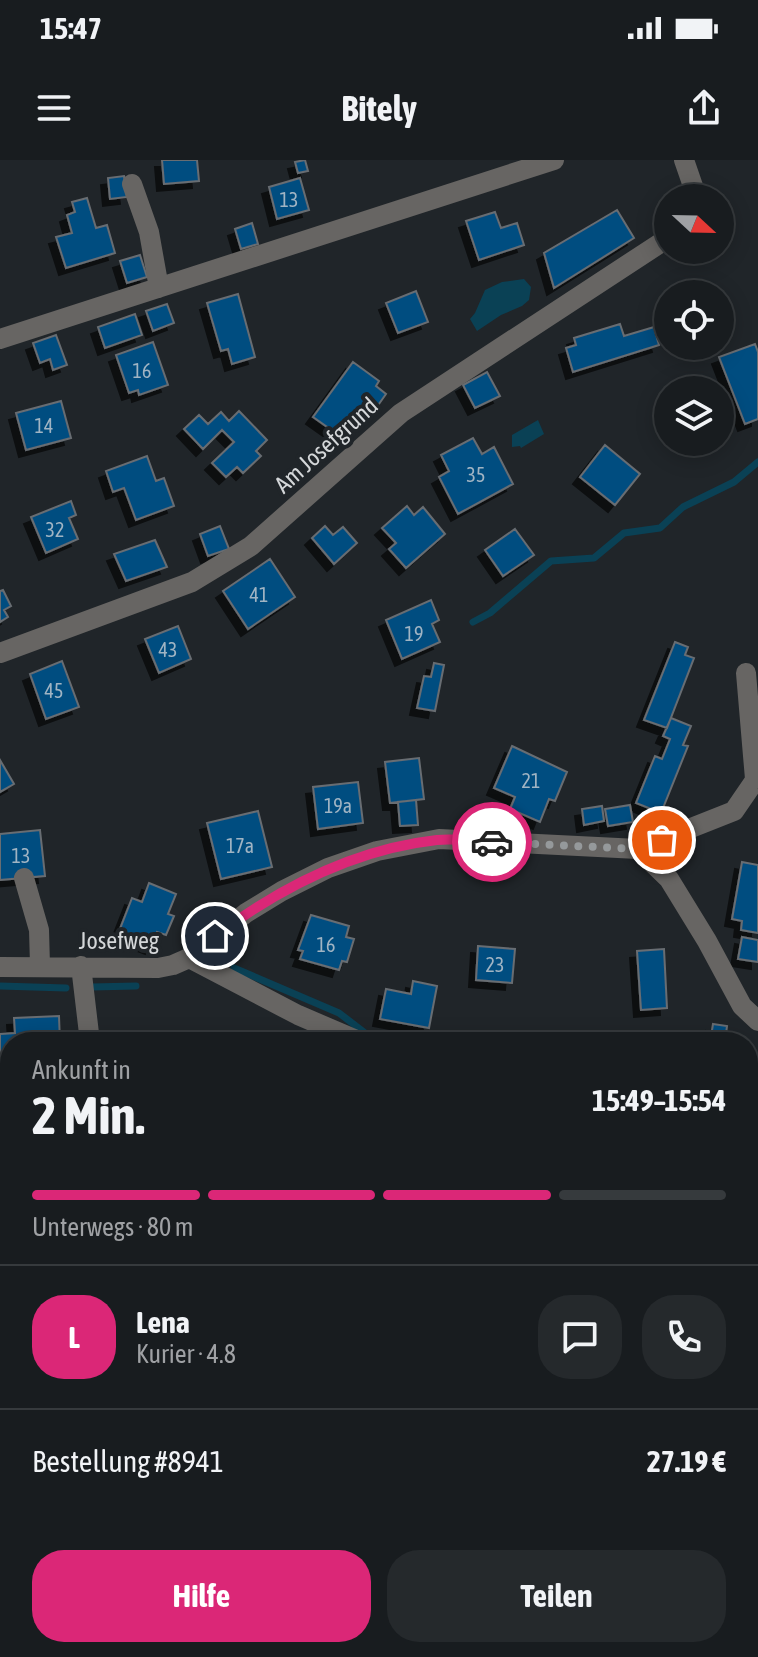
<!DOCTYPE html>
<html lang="de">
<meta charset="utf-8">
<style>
:root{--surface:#181c1f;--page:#25292c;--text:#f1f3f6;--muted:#9fa1a4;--line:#363a3d;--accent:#db2777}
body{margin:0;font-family:"Asap Condensed",sans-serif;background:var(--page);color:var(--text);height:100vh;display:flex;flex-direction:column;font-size:30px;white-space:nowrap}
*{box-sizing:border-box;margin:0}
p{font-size:26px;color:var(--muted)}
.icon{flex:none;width:44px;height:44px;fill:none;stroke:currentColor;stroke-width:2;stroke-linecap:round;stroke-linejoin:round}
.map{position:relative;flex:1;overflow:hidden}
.sheet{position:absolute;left:0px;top:872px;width:758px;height:626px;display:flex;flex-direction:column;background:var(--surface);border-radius:32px 32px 0 0;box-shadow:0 4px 20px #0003,0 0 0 2px var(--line)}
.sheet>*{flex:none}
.needle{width:52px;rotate:112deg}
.fabs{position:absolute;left:654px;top:24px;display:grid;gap:16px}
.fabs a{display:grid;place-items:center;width:80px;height:80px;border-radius:50%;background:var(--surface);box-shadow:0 4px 20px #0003,0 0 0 2px var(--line);font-size:40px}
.pin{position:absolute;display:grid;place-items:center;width:68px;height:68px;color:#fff;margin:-34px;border:4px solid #fff;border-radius:50%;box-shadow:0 2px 8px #0007}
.courier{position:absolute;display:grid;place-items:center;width:80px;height:80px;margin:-40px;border:6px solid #db2777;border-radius:50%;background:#fff;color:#222;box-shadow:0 2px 10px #0007}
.summary em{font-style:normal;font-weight:700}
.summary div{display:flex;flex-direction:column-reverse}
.summary{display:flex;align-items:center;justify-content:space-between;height:136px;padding:0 32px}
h1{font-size:52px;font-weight:700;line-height:60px}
.bar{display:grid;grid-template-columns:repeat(4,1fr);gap:12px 8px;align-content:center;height:96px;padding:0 32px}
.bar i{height:10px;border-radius:6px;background:var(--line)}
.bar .current{background:var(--accent)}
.bar p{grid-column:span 4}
.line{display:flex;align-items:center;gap:20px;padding:0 32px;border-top:2px solid var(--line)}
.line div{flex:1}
.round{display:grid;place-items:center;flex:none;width:84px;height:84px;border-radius:32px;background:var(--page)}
.primary-button{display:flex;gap:16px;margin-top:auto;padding:16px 32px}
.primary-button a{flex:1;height:92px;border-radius:32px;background:var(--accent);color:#fff;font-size:32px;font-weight:700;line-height:92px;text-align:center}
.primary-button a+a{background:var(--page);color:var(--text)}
.status{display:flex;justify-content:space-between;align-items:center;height:56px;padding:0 40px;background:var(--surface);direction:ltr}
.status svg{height:22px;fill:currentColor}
header{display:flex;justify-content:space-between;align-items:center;height:104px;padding:0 32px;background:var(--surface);font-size:36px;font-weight:700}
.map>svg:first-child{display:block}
.forest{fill:url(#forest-firs)}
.water{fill:#0a4155}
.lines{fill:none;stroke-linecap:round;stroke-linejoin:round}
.stream{stroke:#0a4155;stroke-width:7}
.building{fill:#064d80;stroke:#686d72;stroke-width:2;filter:url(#shadow)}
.minor{stroke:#676563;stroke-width:20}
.done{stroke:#95999b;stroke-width:8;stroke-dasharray:0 14.4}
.route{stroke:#db2777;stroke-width:10}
.labels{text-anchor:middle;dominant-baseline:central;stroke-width:8;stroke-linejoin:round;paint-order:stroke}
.number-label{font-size:20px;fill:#a0b4c3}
.street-label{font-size:24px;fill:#d4d7d9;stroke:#202529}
</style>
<div class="status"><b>15:47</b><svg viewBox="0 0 49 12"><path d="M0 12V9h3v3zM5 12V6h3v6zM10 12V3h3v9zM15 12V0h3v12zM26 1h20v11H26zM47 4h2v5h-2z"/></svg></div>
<header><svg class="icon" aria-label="menu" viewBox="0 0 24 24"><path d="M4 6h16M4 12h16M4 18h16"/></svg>Bitely<svg class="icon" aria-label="share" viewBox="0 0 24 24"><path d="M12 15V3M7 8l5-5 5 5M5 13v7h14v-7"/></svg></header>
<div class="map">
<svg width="758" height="1497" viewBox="0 0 758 1497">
<defs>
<pattern id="forest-firs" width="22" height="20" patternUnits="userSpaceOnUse" patternTransform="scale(2)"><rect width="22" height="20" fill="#2a4724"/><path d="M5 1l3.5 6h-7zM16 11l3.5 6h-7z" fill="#486143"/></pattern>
<filter id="shadow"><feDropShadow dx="-7" dy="7" stdDeviation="0" flood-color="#0009"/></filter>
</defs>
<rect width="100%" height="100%" fill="#202529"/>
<path class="forest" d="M758,1352V1497H333L328,1488H748V1357Z"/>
<path class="water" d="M524,119L531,127L529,140L522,146L501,155L477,171L470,159L475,153L485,130L502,122Z
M538,260L544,274L521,288L520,286L512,287V275Z"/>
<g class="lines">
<path class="stream" d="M473,462L490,453L551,401L594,398L624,373L660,368L683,347L734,322L758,302
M234,808L339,853L369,876L389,882
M0,826L66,828
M92,827L136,826
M748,994L758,998"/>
</g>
<path class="building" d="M162,0H197L199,21L164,24Z
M305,0L308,11L298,13L295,2Z
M124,16L127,37L110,39L108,18Z
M300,18L309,50L277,59L269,27Z
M87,38L96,68L107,65L115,93L66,108L56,77L72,73L67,55L75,52L72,42Z
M617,50L634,78L554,128L544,93Z
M495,52L501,68L517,63L524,85L479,100L466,61Z
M252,63L258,84L241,89L235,69Z
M140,95L147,117L127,123L120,101Z
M416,131L428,162L398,173L386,143Z
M238,134L255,197L232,204L228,189L221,191L207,143Z
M167,144L174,163L153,171L146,151Z
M135,154L142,175L105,188L98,167Z
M620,164L624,176L654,167L659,185L573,212L566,188L576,185L574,178Z
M56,175L67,205L53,210L50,199L40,203L33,183Z
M153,182L168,225L139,235L138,230L129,233L116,195Z
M755,184L758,192V259L745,264L719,197Z
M353,202L379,221L376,226L386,234L374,251L371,248L356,269L348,264L340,276L313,257Z
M487,212L500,236L475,248L463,225Z
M61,241L71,278L26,290L16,253Z
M239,251L267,280L256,291L261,296L243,313L237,307L226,317L212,303L234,282L222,270L203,289L184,269L199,255L208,264L221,252L229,261Z
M473,278L482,294L494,287L513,324L458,354L439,317L449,311L441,295Z
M605,285L640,314L615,345L580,317Z
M147,296L156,321L164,318L174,346L136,360L124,328L113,332L106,311Z
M71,341L76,355L69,358L78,379L46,393L31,357Z
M407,346L414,355L423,347L445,374L406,408L389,389L396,383L382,368Z
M220,366L229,389L208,396L200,374Z
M325,366L333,375L343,367L357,383L334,404L312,378Z
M515,369L534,395L503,416L485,390Z
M155,380L167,407L126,421L114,394Z
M270,399L295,437L248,469L223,431Z
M3,430L11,446L4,450L8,457L0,462V431Z
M431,440L439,460L432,464L440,482L402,499L386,460Z
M178,466L191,499L159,513L145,479Z
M675,482L688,487L685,495L694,498L667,568L644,560Z
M62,501L79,547L46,559L30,514Z
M434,503L444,505L435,551L417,548L424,516L431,517Z
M671,558L691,566L683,585L688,586L661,653L636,643L655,596L662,599L670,579L663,576Z
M512,586L567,612L555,641L549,639L540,662L510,649L515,637L494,628Z
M419,598L424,639L390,643L385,602Z
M0,600L14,624L0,632Z
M358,622L363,663L318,669L313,627Z
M416,640L418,665L400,666L398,642Z
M630,645L633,662L608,666L605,649Z
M602,646L604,661L584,665L582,649Z
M258,651L272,707L221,719L207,663Z
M40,670L45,716L0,720V674Z
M742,702L758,705V773L741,770L742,761L732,759Z
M149,723L176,734L168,754L174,756L166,775L157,772L152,787L118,774L132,738L142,742Z
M311,755L349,766L346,777L354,779L347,802L342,801L339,810L300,799L303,791L298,790Z
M742,777L758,780V802L738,799Z
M478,786L515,789L512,823L476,820Z
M664,789L667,848L641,850L637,791Z
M413,821L437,826L429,868L380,859L386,829L411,834Z
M59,856L60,882H10V903L0,904V874L15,873L14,858Z
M713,864L727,866L725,882H710Z
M10,971V1018L0,1020V973Z
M748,1206L758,1207V1232L748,1230Z
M10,1439V1475L3,1476L0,1440Z"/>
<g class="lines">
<path class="minor" d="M684,0L694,29L692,38
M132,24L149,72L159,128
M0,179L554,0
M0,493L192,422L251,386L401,253L668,78
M746,513L755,619
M638,689L669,719L707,781L742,846L758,861
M24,718L39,770L40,805
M189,798L298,855L361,882
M81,806L90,882
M0,807L158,808L173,805L189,798L246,753L282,731L328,708L377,691L439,679L638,689L734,651L758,616
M748,1007L758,1010
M0,1106L10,1102
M748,1139L758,1137
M86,1488L87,1497"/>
</g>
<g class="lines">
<path class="done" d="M492,682L638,689L662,680"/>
<path class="route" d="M215,776C281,727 354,689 437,680C455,678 474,681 492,682"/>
</g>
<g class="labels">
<g class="number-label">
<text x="289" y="39">13</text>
<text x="142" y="210">16</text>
<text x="44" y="265">14</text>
<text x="476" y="314">35</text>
<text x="55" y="369">32</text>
<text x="259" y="434">41</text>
<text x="414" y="473">19</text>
<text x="168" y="489">43</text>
<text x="54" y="530">45</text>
<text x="531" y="620">21</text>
<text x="338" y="645">19a</text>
<text x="240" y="685">17a</text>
<text x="21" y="695">13</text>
<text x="326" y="784">16</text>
<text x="495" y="804">23</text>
</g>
<g class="street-label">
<text transform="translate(326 285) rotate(-42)">Am Josefgrund</text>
<text x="119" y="780">Josefweg</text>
</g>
</g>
</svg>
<div class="fabs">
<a><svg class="needle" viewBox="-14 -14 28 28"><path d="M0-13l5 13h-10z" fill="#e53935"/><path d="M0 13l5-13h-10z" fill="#9fa1a4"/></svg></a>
<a><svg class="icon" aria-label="locate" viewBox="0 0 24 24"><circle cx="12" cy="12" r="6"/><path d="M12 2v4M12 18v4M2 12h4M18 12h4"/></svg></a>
<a><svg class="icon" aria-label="layers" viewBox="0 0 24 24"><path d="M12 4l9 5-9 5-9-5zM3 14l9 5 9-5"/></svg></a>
</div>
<div class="pin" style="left:662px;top:680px;background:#ea580c"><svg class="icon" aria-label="bag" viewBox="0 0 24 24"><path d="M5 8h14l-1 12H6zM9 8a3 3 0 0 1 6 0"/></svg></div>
<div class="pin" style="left:215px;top:776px;background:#1f2937"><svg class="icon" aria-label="home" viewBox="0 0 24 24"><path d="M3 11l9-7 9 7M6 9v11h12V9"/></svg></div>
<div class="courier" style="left:492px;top:682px"><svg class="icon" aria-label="car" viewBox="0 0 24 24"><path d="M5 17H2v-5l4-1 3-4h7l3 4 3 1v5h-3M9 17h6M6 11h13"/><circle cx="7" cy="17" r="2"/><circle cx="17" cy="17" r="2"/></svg></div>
<section class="sheet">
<div class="summary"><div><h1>2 Min.</h1><p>Ankunft in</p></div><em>15:49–15:54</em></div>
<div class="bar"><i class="current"></i><i class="current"></i><i class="current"></i><i></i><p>Unterwegs · 80 m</p></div>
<div class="line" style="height:144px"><b class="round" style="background:var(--accent);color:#fff">L</b><div><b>Lena</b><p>Kurier · 4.8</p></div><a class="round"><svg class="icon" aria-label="chat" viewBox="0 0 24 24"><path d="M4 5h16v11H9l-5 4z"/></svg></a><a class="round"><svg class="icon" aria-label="phone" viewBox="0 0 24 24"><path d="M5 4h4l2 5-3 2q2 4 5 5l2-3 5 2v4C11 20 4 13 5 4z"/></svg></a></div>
<div class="line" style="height:104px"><div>Bestellung #8941</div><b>27.19 €</b></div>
<div class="primary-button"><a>Hilfe</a><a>Teilen</a></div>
</section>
</div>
